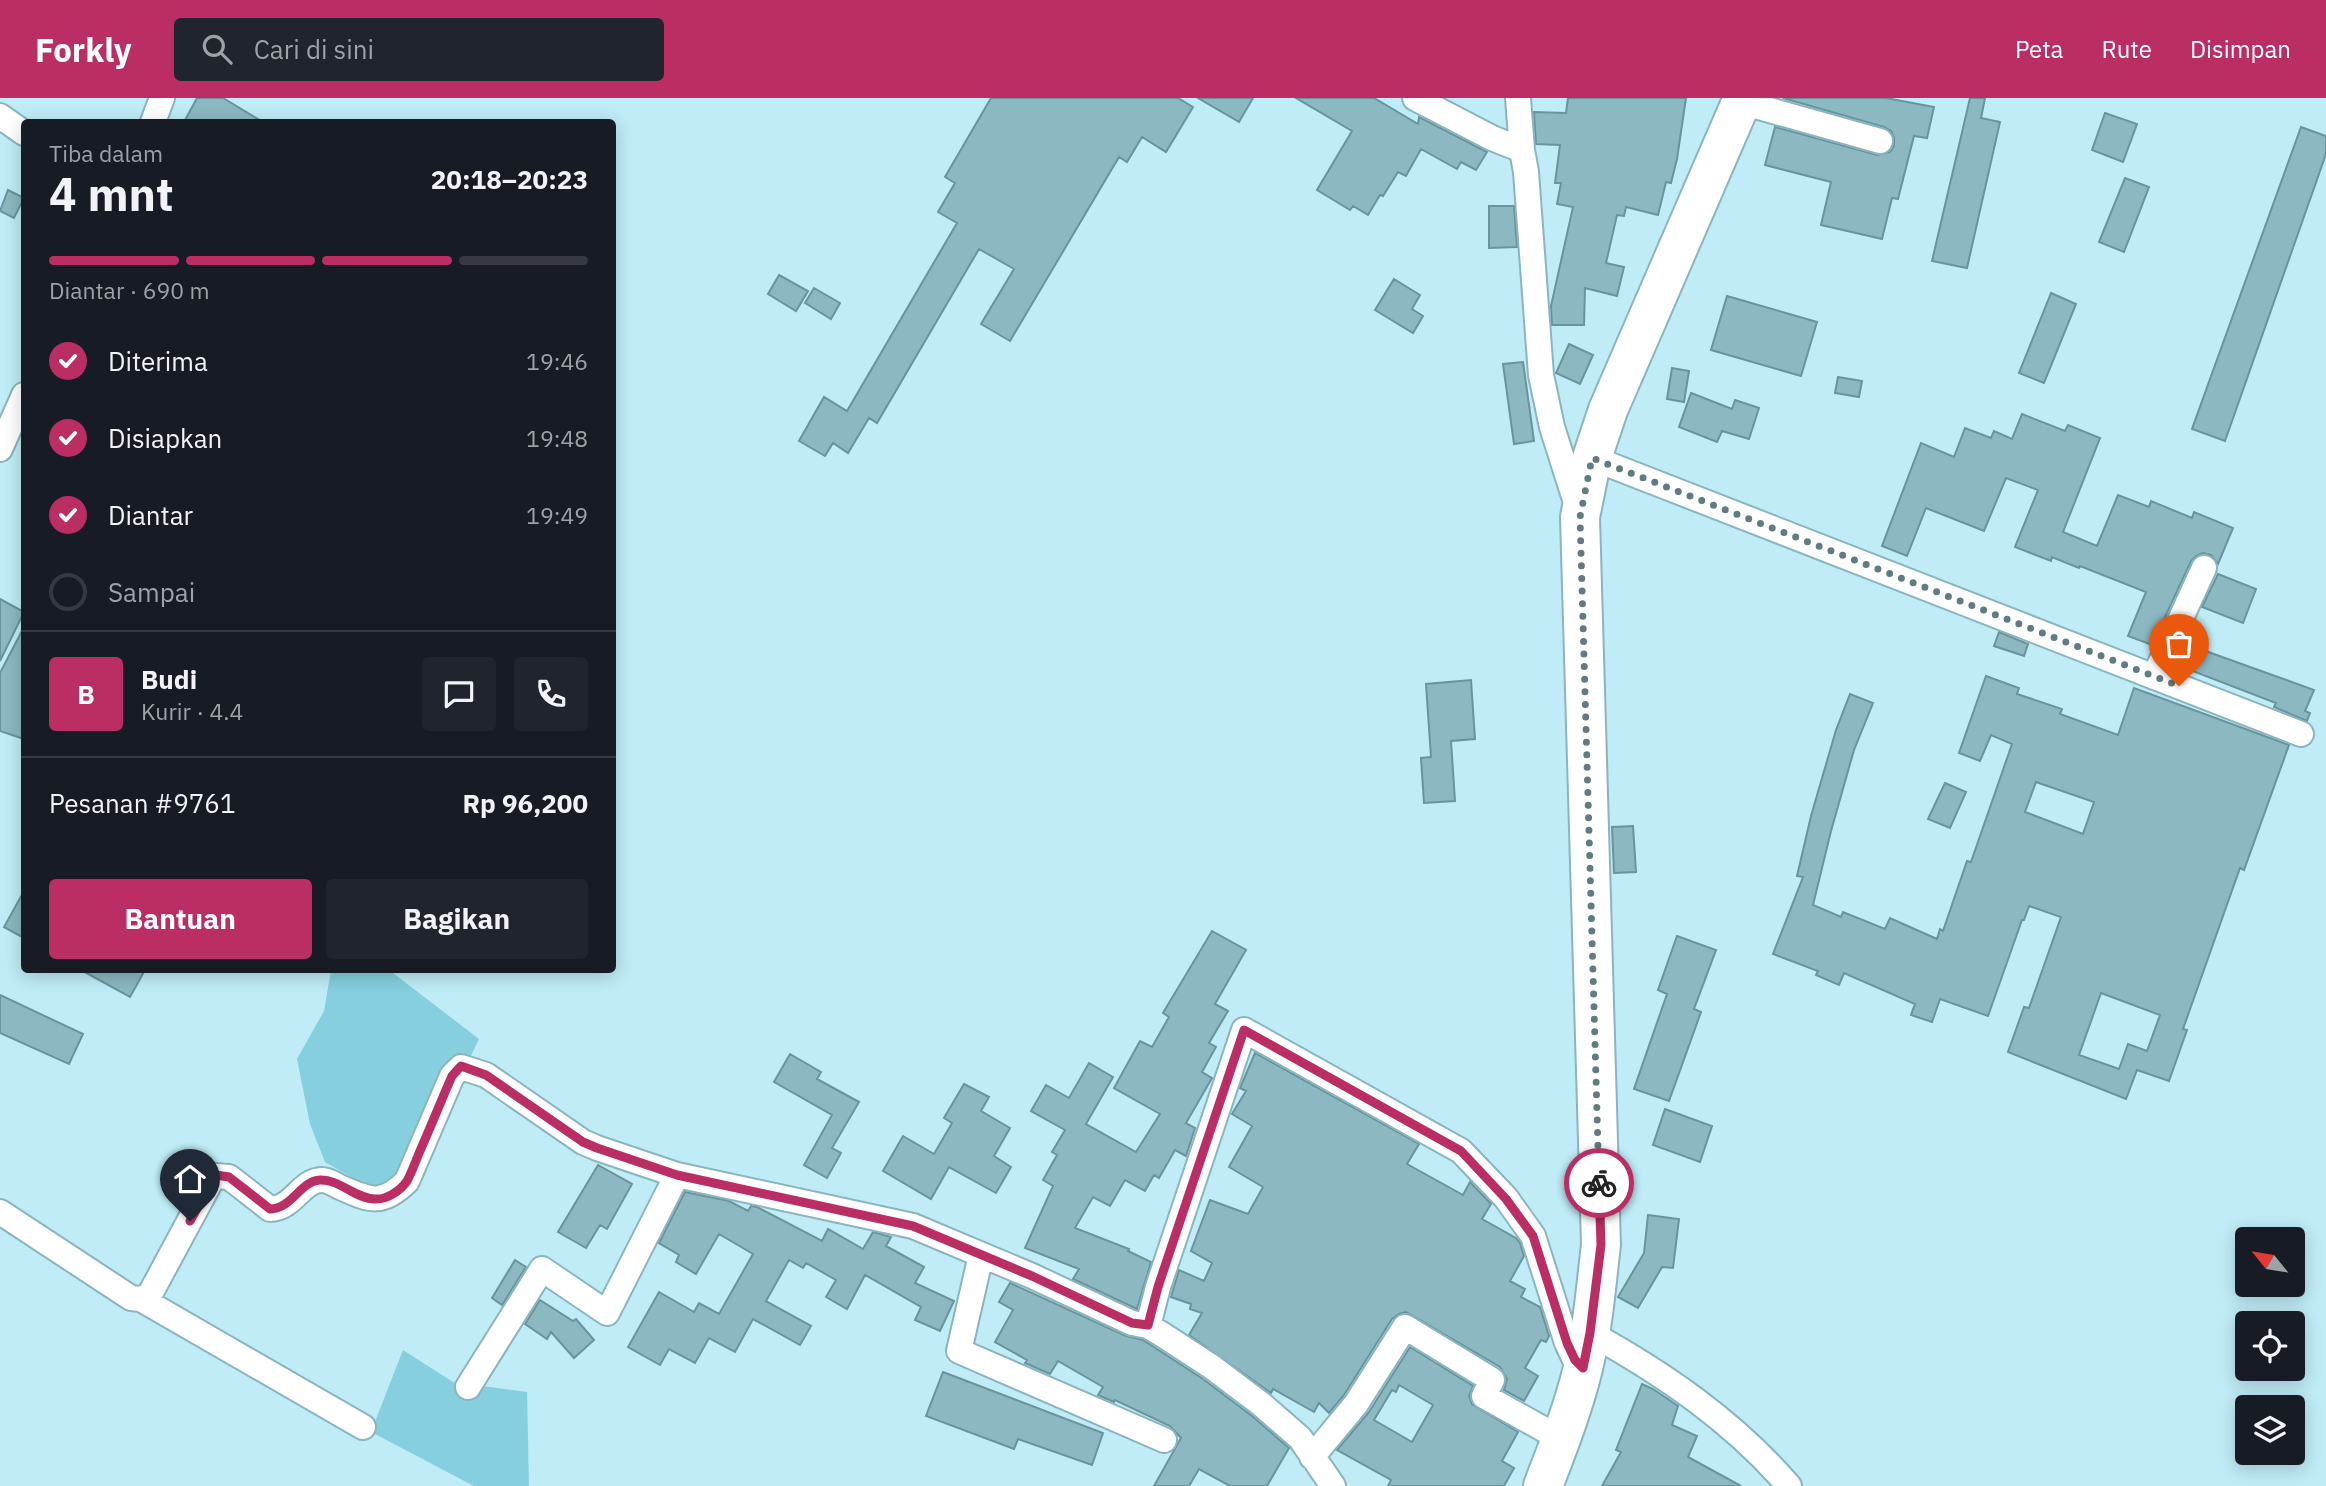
<!DOCTYPE html>
<html lang="id">
<meta charset="utf-8">
<style>
:root{--surface:#171b24;--page:#20242c;--text:#f1f3f6;--muted:#9ea1a6;--line:#363941;--accent:#ba2e64}
body{margin:0;font-family:"IBM Plex Sans",sans-serif;background:var(--page);color:var(--text);height:100vh;display:flex;flex-direction:column;font-size:26px;white-space:nowrap}
*{box-sizing:border-box;margin:0}
p{font-size:23px;color:var(--muted)}
.icon{flex:none;width:38px;height:38px;fill:none;stroke:currentColor;stroke-width:2;stroke-linecap:round;stroke-linejoin:round}
.map{position:relative;flex:1;overflow:hidden}
.side{position:absolute;left:21px;top:21px;width:595px;height:854px;display:flex;flex-direction:column;background:var(--surface);border-radius:7px;box-shadow:0 4px 18px #0003}
.side>*{flex:none}
.needle{width:46px;rotate:300deg}
.tools{position:absolute;left:2235px;top:1129px;display:grid;gap:14px}
.tools a{display:grid;place-items:center;width:70px;height:70px;border-radius:7px;background:var(--surface);box-shadow:0 4px 18px #0003;font-size:35px}
.pin{position:absolute;display:grid;place-items:center;width:60px;height:60px;color:#fff;margin:-72px -30px;border-radius:50% 50% 50% 0;rotate:-45deg;box-shadow:0 0 7px #0007}
.pin .icon{rotate:45deg}
.courier{position:absolute;display:grid;place-items:center;width:70px;height:70px;margin:-35px;border:5px solid #ba2e64;border-radius:50%;background:#fff;color:#222;box-shadow:0 2px 9px #0007}
.headline em{font-style:normal;font-weight:700}
.headline div{display:flex;flex-direction:column-reverse}
.headline{display:flex;align-items:center;justify-content:space-between;height:119px;padding:0 28px}
h1{font-size:46px;font-weight:700;line-height:52px}
.bar{display:grid;grid-template-columns:repeat(4,1fr);gap:10px 7px;align-content:center;height:84px;padding:0 28px}
.bar i{height:9px;border-radius:5px;background:var(--line)}
.bar .active{background:var(--accent)}
.bar p{grid-column:span 4}
.line{display:flex;align-items:center;gap:18px;padding:0 28px;border-top:2px solid var(--line)}
.line div{flex:1}
.round{display:grid;place-items:center;flex:none;width:74px;height:74px;border-radius:7px;background:var(--page)}
ol{padding:0 28px;list-style:none}
li{display:flex;align-items:center;gap:21px;height:77px}
li p{margin-inline-start:auto}
li .icon{padding:7px;border-radius:50%;background:var(--accent);color:#fff;stroke-width:4}
li:last-child{color:var(--muted)}
li i{width:38px;height:38px;border:4px solid var(--line);border-radius:50%}
.primary-button{display:flex;gap:14px;margin-top:auto;padding:14px 28px}
.primary-button a{flex:1;height:80px;border-radius:7px;background:var(--accent);color:#fff;font-size:28px;font-weight:700;line-height:80px;text-align:center}
.primary-button a+a{background:var(--page);color:var(--text)}
header{display:flex;align-items:center;gap:42px;box-sizing:border-box;height:98px;padding:0 35px;background:var(--accent);color:#fff}
header strong{font-size:33px}
nav{display:flex;gap:38px;margin-inline-start:auto;font-size:24px}
.search{width:490px;height:63px;background:var(--page);display:flex;align-items:center;gap:18px;box-sizing:border-box;padding:0 24px;border-radius:7px;color:var(--muted);font-size:26px}
.map>svg:first-child{display:block}
.green{fill:#86cfde}
.building{fill:#8cb8c1;stroke:#69949d;stroke-width:2;fill-rule:evenodd}
.lines{fill:none;stroke-linecap:round;stroke-linejoin:round}
.street-casing{stroke:#8ab5bf;stroke-width:28}
.highway-casing{stroke:#8ab5bf;stroke-width:42}
.street{stroke:#fff;stroke-width:24}
.highway{stroke:#fff;stroke-width:38}
.done{stroke:#607c82;stroke-width:7;stroke-dasharray:0 12.6}
.route{stroke:#ba2e64;stroke-width:9}
</style>
<header>
<strong>Forkly</strong>
<div class="search"><svg class="icon" aria-label="search" viewBox="0 0 24 24"><circle cx="10" cy="10" r="6"/><path d="M15 15l6 6"/></svg>Cari di sini</div>
<nav><a>Peta</a><a>Rute</a><a>Disimpan</a></nav>
</header>
<div class="map">
<svg width="2326" height="1388" viewBox="0 0 2326 1388">
<rect width="100%" height="100%" fill="#bfecf6"/>
<path class="green" d="M331,872H389L479,941L400,1107L325,1064L310,1026L297,961L324,913Z
M403,1252L453,1284L527,1294L529,1388H474L371,1334Z"/>
<path class="building" d="M197,0H223L263,24H184Z
M991,0H1178L1193,9L1166,54L1142,39L1127,64L1119,59L1010,243L981,226L1014,171L979,151L877,325L869,320L848,355L833,345L825,358L799,343L824,299L847,313L957,125L938,114L955,85L945,79Z
M1198,0H1253L1239,24Z
M1296,0H1374L1418,26L1419,19L1487,54L1476,72L1461,64L1457,71L1421,51L1406,78L1398,74L1383,98L1380,97L1368,117L1353,108L1350,112L1317,92L1352,33Z
M1568,0H1686L1677,61L1671,85L1666,84L1658,117L1626,109L1624,118L1617,117L1606,165L1624,169L1617,198L1585,190L1584,227H1552L1551,208L1573,109L1557,106L1561,85H1555L1560,47L1536,46L1534,14L1566,15Z
M1783,0H1886L1934,9L1927,40L1914,38L1898,101L1892,100L1882,141L1821,127L1831,84L1765,67L1775,29L1877,57L1890,54L1894,48V40L1891,33L1884,29Z
M1970,0H1985L1981,20L2000,24L1967,170L1932,163Z
M2105,15L2137,26L2123,64L2092,52Z
M2301,29L2326,38V56L2225,343L2192,331Z
M2125,80L2149,89L2124,154L2099,144Z
M8,92L24,100L14,120L0,113Z
M1489,108H1514L1517,149L1489,150Z
M779,177L808,193L796,213L768,196Z
M1394,181L1420,197L1412,211L1423,218L1413,235L1375,212Z
M814,190L840,205L831,221L805,205Z
M2051,195L2076,206L2044,285L2019,275Z
M1727,198L1817,224L1801,278L1711,252Z
M1569,246L1593,257L1580,286L1556,275Z
M1523,264L1534,343L1514,346L1503,266Z
M1672,270L1689,273L1684,304L1667,301Z
M1838,279L1862,283L1859,299L1835,295Z
M1691,295L1732,311L1735,302L1759,310L1749,341L1722,333L1717,344L1679,329Z
M2022,316L2065,333L2068,327L2100,340L2063,434L2097,448L2118,397L2149,409L2151,403L2192,420L2194,414L2233,430L2218,466L2211,457L2203,455L2196,458L2191,463L2152,547L2128,538L2146,494L2080,468L2079,470L2052,459L2051,463L2015,449L2038,392L2006,380L1984,433L1926,410L1907,458L1882,448L1921,345L1954,359L1965,330L1991,340L1994,333L2012,341Z
M2218,476L2256,491L2243,525L2202,509Z
M0,501L24,514L0,563Z
M24,529V641L0,633V575Z
M1999,534L2028,546L2024,558L1994,548Z
M2186,546L2314,592L2305,613L2310,615L2307,623L2274,609L2276,605L2177,567Z
M1986,578L2019,590L2017,596L2062,611L2060,616L2118,637L2134,590L2289,647L2244,772L2240,770L2183,931L2187,932L2169,983L2137,972L2126,1001L2008,954L2024,909L2029,910L2061,819L2029,808L2024,822H2022L1988,918L1940,901L1932,924L1911,917L1915,906L1844,875L1839,887L1816,877L1818,873L1773,856L1803,779L1797,778L1811,718L1836,632L1850,596L1873,605L1854,652L1831,733L1813,807L1841,819L1843,814L1885,831L1890,820L1937,841L1940,831L1943,833L1967,763L1971,764L2012,646L1991,637L1980,663L1959,655ZM2036,684L2094,704L2083,736L2025,714ZM2101,895L2160,917L2147,953L2128,946L2119,971L2079,957Z
M1471,582L1475,641L1451,643L1455,703L1424,705L1421,660L1431,659L1426,586Z
M1945,685L1966,694L1950,730L1928,721Z
M1633,728L1636,774L1614,775L1612,729Z
M24,793V840L4,829Z
M1212,833L1246,852L1215,906L1228,913L1209,945L1216,949L1202,974L1212,980L1186,1025L1195,1030L1186,1058L1175,1052L1159,1080L1154,1077L1145,1093L1125,1082L1110,1108L1093,1099L1075,1130L1129,1151L1128,1153L1151,1164L1137,1211L1073,1181L1079,1171L1025,1150L1053,1088L1043,1082L1057,1057L1052,1054L1065,1032L1031,1013L1046,987L1069,1000L1089,965L1113,979L1086,1026L1136,1054L1160,1016L1114,990L1140,943L1152,949L1169,919L1163,915Z
M1677,838L1716,852L1694,911L1701,914L1669,1003L1634,991L1667,896L1658,892Z
M81,872H145L130,899Z
M0,897L83,936L69,966L0,935Z
M1255,955L1419,1046L1407,1066L1463,1097L1470,1084L1491,1106L1482,1121L1516,1140L1520,1145L1524,1158L1510,1183L1525,1191L1521,1199L1540,1209L1549,1238L1546,1244L1541,1242L1525,1270L1538,1278L1524,1303L1504,1292L1507,1281L1500,1269L1406,1214L1399,1216L1392,1221L1344,1297L1329,1315L1319,1305L1314,1314L1273,1291L1271,1295L1189,1237L1202,1215L1190,1211L1191,1206L1171,1199L1179,1172L1204,1183L1212,1165L1191,1153L1210,1102L1248,1116L1263,1089L1229,1069L1252,1028L1232,1016L1246,993L1240,990Z
M790,956L821,974L817,981L859,1004L832,1050L841,1055L827,1080L804,1067L832,1017L774,984Z
M964,986L989,999L981,1013L1010,1030L994,1058L1011,1069L996,1095L949,1069L931,1101L883,1073L903,1038L934,1056L952,1025L944,1020Z
M1665,1011L1712,1028L1700,1064L1653,1047Z
M598,1067L632,1086L607,1131L600,1127L586,1150L558,1134Z
M685,1094L729,1103L748,1113L751,1108L757,1109L822,1143L828,1131L863,1151L873,1134L891,1139L886,1148L924,1169L915,1185L954,1203L940,1233L915,1222L921,1209L865,1177L847,1211L826,1199L836,1182L806,1165L803,1170L789,1162L766,1203L811,1228L800,1247L753,1221L735,1254L709,1240L695,1265L669,1251L660,1267L628,1249L659,1194L694,1214L699,1205L719,1216L753,1156L719,1136L696,1176L676,1164L679,1157L659,1145Z
M1648,1117L1679,1121L1673,1170L1662,1169L1638,1210L1618,1199L1644,1155Z
M515,1162L526,1169L502,1207L492,1200Z
M1010,1185L1126,1238L1143,1242L1203,1281L1252,1318L1289,1350L1267,1388H1230L1199,1371L1189,1388H1154L1181,1340L1170,1328L1115,1302L1114,1304L1098,1297L1103,1289L1058,1263L1050,1276L1025,1265L1027,1262L995,1244L1013,1212L999,1204Z
M540,1202L573,1223L576,1221L594,1242L574,1260L551,1234L547,1241L525,1226Z
M1410,1249L1473,1288L1469,1298L1472,1306L1518,1334L1502,1363L1514,1370L1504,1388H1388L1391,1382L1337,1352L1369,1314ZM1399,1287L1433,1307L1412,1344L1374,1322L1392,1292L1396,1294Z
M943,1274L1103,1335L1092,1367L1018,1341L1014,1351L926,1318Z
M1642,1286L1653,1291L1678,1308L1672,1327L1697,1338L1688,1359L1741,1388H1602L1621,1354L1616,1352Z"/>
<g class="lines">
<defs>
<path id="street" d="M1415,0L1492,40L1522,52L1526,74L1541,277L1552,329L1578,411
M1518,0L1522,52
M1741,4L1880,43
M0,18L24,35
M153,24L162,0
M0,351L24,297
M1592,360L2301,636
M2154,579L2204,470
M0,1114L131,1200L141,1201L149,1198L212,1081L216,1078L229,1079L270,1111C293,1111 301,1082 322,1082C329,1082 335,1087 342,1090C371,1103 383,1107 407,1083L452,978L461,969L486,977L583,1044L597,1050L677,1077L913,1128L1032,1178L1132,1225L1148,1228L1163,1237L1212,1269L1261,1306L1300,1340L1333,1388
M981,1157L959,1253L1164,1342
M141,1201L363,1329
M1148,1228L1158,1189L1244,932L1461,1053L1506,1100L1533,1138L1567,1245L1575,1262L1583,1270
M1590,1235C1664,1276 1733,1323 1789,1388
M468,1289L542,1171L607,1215L677,1077
M1312,1359L1356,1306L1405,1229L1492,1282L1484,1298L1561,1341"/>
<path id="highway" d="M1543,1388C1558,1349 1573,1311 1583,1270C1593,1230 1596,1188 1601,1147L1580,419L1592,360L1608,312L1743,0"/>
</defs>
<use href="#street" class="street-casing"/>
<use href="#highway" class="highway-casing"/>
<use href="#street" class="street"/>
<use href="#highway" class="highway"/>
</g>
<g class="lines">
<path class="done" d="M1599,1085L1580,419L1592,360L2179,588"/>
<path class="route" d="M190,1123L216,1077L229,1079L270,1111C292,1111 300,1083 320,1082C339,1081 356,1101 375,1101C387,1102 401,1092 407,1083C412,1074 416,1062 420,1053C431,1028 441,1003 452,978L461,968L486,977L583,1044L597,1050L677,1077L913,1128L1032,1178L1132,1225L1148,1227L1158,1189L1244,932L1461,1053L1506,1101L1533,1138L1567,1245L1575,1262L1583,1270L1590,1235L1601,1147L1599,1085"/>
</g>
</svg>
<div class="tools">
<a><svg class="needle" viewBox="-14 -14 28 28"><path d="M0-13l5 13h-10z" fill="#e53935"/><path d="M0 13l5-13h-10z" fill="#9ea1a6"/></svg></a>
<a><svg class="icon" aria-label="locate" viewBox="0 0 24 24"><circle cx="12" cy="12" r="6"/><path d="M12 2v4M12 18v4M2 12h4M18 12h4"/></svg></a>
<a><svg class="icon" aria-label="layers" viewBox="0 0 24 24"><path d="M12 4l9 5-9 5-9-5zM3 14l9 5 9-5"/></svg></a>
</div>
<div class="pin" style="left:2179px;top:588px;background:#ea580c"><svg class="icon" aria-label="bag" viewBox="0 0 24 24"><path d="M5 8h14l-1 12H6zM9 8a3 3 0 0 1 6 0"/></svg></div>
<div class="pin" style="left:190px;top:1123px;background:#1f2937"><svg class="icon" aria-label="home" viewBox="0 0 24 24"><path d="M3 11l9-7 9 7M6 9v11h12V9"/></svg></div>
<div class="courier" style="left:1599px;top:1085px"><svg class="icon" aria-label="bike" viewBox="0 0 24 24"><circle cx="6" cy="16" r="4"/><circle cx="18" cy="16" r="4"/><path d="M6 16l4-8h5l3 8M10 8l3 8H6M13 5h3"/></svg></div>
<section class="side">
<div class="headline"><div><h1>4 mnt</h1><p>Tiba dalam</p></div><em>20:18–20:23</em></div>
<div class="bar"><i class="active"></i><i class="active"></i><i class="active"></i><i></i><p>Diantar · 690 m</p></div>
<ol>
<li><svg class="icon" aria-label="check" viewBox="0 0 24 24"><path d="M5 12l5 5 9-10"/></svg>Diterima<p>19:46</p></li>
<li><svg class="icon" aria-label="check" viewBox="0 0 24 24"><path d="M5 12l5 5 9-10"/></svg>Disiapkan<p>19:48</p></li>
<li><svg class="icon" aria-label="check" viewBox="0 0 24 24"><path d="M5 12l5 5 9-10"/></svg>Diantar<p>19:49</p></li>
<li><i></i>Sampai</li>
</ol>
<div class="line" style="height:126px"><b class="round" style="background:var(--accent);color:#fff">B</b><div><b>Budi</b><p>Kurir · 4.4</p></div><a class="round"><svg class="icon" aria-label="chat" viewBox="0 0 24 24"><path d="M4 5h16v11H9l-5 4z"/></svg></a><a class="round"><svg class="icon" aria-label="phone" viewBox="0 0 24 24"><path d="M5 4h4l2 5-3 2q2 4 5 5l2-3 5 2v4C11 20 4 13 5 4z"/></svg></a></div>
<div class="line" style="height:91px"><div>Pesanan #9761</div><b>Rp 96,200</b></div>
<div class="primary-button"><a>Bantuan</a><a>Bagikan</a></div>
</section>
</div>
